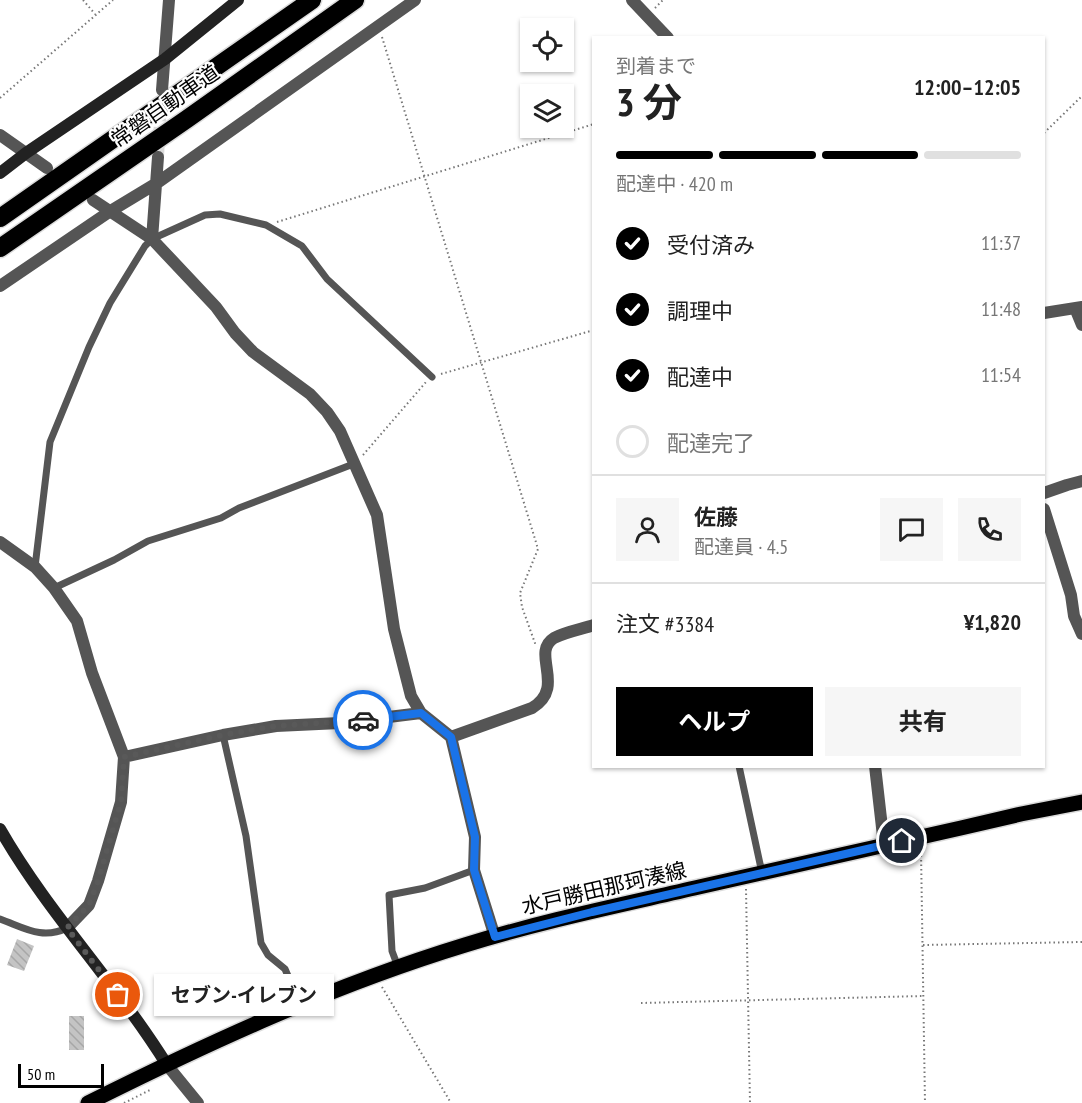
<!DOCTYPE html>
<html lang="ja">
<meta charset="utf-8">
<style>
:root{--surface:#fff;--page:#f6f6f6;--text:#222;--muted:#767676;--line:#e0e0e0;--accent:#000}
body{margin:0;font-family:"PT Sans Narrow","Noto Sans JP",sans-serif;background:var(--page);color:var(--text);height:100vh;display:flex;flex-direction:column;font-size:22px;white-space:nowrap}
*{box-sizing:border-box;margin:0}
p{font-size:20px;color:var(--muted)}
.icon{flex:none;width:33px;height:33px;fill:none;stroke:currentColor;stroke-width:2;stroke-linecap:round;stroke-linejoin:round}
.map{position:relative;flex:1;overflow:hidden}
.sheet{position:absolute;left:592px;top:36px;width:453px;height:732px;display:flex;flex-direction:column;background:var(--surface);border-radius:0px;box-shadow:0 2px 4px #0004}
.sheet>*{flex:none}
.controls{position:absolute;left:520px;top:18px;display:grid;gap:12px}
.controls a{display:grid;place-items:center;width:54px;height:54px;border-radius:0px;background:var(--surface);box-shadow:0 2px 4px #0004;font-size:30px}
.scale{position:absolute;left:18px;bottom:15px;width:86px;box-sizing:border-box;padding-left:6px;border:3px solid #000;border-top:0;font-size:16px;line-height:21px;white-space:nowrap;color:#000;-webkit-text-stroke:4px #fff;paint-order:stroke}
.pin{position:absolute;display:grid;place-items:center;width:51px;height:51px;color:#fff;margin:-26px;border:3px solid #fff;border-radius:50%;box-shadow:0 2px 6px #0007}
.courier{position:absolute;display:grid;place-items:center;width:60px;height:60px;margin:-30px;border:4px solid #1a73e8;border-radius:50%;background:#fff;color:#222;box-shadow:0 2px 8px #0007}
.bubble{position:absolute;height:42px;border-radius:0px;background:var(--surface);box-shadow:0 2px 4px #0004;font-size:20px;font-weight:700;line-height:42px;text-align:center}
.summary em{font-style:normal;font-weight:700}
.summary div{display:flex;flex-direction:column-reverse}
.summary{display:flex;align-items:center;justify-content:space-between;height:102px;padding:0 24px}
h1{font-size:39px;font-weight:700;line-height:45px}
.bar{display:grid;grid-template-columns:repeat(4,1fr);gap:9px 6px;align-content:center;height:72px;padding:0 24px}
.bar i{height:8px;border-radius:4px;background:var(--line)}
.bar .selected{background:var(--accent)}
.bar p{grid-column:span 4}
.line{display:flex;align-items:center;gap:15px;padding:0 24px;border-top:2px solid var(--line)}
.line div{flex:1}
.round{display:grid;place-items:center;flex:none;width:63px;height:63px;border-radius:0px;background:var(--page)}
ol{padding:0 24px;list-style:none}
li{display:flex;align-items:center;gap:18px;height:66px}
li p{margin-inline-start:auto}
li .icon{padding:6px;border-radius:50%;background:var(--accent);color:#fff;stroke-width:4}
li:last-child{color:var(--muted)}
li i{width:33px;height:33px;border:3px solid var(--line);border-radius:50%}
.button{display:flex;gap:12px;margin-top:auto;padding:12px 24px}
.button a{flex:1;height:69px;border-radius:0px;background:var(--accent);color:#fff;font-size:24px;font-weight:700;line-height:69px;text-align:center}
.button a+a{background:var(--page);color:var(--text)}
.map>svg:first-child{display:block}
.building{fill:url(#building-back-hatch)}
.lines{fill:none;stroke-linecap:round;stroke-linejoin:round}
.street-tunnel{stroke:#d9d9d9;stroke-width:12;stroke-dasharray:12 6;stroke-linecap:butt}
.primary-casing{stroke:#dbdbdb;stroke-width:18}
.highway-casing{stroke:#dbdbdb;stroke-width:21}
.path{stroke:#777;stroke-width:2;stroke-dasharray:1.5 3;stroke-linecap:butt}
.lane{stroke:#555;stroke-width:7}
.street{stroke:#555;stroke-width:12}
.secondary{stroke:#222;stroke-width:12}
.primary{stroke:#000;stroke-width:15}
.highway{stroke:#000;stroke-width:18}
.done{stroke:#595959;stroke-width:6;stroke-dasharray:0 10.8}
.route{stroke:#1a73e8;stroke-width:8}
.labels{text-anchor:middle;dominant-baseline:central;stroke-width:4.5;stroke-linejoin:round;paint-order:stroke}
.street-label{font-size:21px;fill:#000;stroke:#fff}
</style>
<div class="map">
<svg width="1082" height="1103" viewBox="0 0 1082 1103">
<defs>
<pattern id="building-back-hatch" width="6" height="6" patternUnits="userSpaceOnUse" patternTransform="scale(1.5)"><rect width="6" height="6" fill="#c4c4c4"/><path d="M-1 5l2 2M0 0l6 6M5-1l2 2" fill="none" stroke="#a7a7a7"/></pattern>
</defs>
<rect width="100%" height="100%" fill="#fff"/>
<path class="building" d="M17,939L34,946L24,971L7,965Z
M69,1016H84V1050H69Z"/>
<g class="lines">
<path class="street-tunnel" d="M158,157L161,103"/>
<defs>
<path id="primary" d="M88,1103C210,1042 334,985 465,945C542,921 621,905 699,887C807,863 914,839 1021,814L1082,802"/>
<path id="highway" d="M0,218L312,0
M0,248L187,119L355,0"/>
</defs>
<use href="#primary" class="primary-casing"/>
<use href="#highway" class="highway-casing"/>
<path class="path" d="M83,0L95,14
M655,8L663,0
M382,37L538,549L520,593L522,607L536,646
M0,98L113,0
M1044,133L1082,96
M277,222L594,124
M441,374L594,330
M363,455L426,382
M921,851L925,1103
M746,889L750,1103
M923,945L1082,942
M382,987L451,1103
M641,1003L923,996
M124,1103L152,1089"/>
<path class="lane" d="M35,567L50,442L89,347L110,303L145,246L152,239L205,215L220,214L266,225L302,246L327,279L432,377
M54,588L114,560L148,541L221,518L239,508L356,463
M223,735L246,836L261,943L268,955L285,969L300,1004
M739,766L762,873
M0,919C25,928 42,940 67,928
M398,967L392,951L389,895L425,888L474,870"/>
<path class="street" d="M632,0L668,38
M162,90L169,0
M0,135L47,168
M93,200L152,239L216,307L235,333L253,352L310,394L327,412L340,431L377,515L394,629L411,696L421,713L451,737L475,837L474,870L495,937
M152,239L158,157
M0,286L109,212L157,183L415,0
M1075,308L1082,325
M1044,313L1082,307
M1044,493L1067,485L1082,481
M1044,509L1071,595L1074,616L1082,634
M0,542L35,567L54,588L77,621L92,673L124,757L121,802L98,881L89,905L67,928
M451,737L532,708C567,687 530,653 554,638C565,632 582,629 594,625
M124,757L223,735L276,726L340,723L421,713
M875,766L884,845
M167,1065L198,1103"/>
<path class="secondary" d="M0,173L26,153L165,59L238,0
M0,829C48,913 116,983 167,1065"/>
<use href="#primary" class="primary"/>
<use href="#highway" class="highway"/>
</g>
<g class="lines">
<path class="done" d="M118,995L67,928L89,905L98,881L121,802L124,757L223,735L276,726L363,720"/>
<path class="route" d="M363,720L421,713L451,737L475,837L474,870L495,937L592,912L902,841"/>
</g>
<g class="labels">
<g class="street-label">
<text transform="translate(165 106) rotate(-35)">常磐自動車道</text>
<text transform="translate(604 888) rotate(-13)">水戸勝田那珂湊線</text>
</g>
</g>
</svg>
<div class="controls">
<a><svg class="icon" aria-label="locate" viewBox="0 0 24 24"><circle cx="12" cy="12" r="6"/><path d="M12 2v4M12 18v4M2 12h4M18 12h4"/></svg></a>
<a><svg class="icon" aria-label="layers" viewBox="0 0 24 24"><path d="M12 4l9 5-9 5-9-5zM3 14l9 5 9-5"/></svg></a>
</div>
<div class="scale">50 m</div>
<div class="pin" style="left:118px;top:995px;background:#ea580c"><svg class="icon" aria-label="bag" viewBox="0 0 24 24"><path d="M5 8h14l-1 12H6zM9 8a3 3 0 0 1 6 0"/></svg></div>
<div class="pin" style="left:902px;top:841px;background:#1f2937"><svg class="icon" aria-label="home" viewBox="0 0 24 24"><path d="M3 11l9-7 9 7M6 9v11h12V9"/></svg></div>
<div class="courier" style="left:363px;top:720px"><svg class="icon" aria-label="car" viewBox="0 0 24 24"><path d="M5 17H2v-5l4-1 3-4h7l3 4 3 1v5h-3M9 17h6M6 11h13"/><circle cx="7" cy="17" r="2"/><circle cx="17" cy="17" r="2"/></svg></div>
<div class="bubble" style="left:154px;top:974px;width:180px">セブン-イレブン</div>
<section class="sheet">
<div class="summary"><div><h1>3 分</h1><p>到着まで</p></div><em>12:00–12:05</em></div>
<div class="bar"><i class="selected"></i><i class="selected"></i><i class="selected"></i><i></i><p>配達中 · 420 m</p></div>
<ol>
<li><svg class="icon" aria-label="check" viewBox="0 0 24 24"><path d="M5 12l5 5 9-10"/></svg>受付済み<p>11:37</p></li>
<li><svg class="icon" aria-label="check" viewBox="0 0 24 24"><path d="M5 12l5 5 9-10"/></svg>調理中<p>11:48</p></li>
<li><svg class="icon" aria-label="check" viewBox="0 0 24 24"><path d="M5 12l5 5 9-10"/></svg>配達中<p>11:54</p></li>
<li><i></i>配達完了</li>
</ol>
<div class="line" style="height:108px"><a class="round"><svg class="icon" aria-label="person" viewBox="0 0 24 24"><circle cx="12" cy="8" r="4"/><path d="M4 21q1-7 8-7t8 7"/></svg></a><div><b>佐藤</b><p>配達員 · 4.5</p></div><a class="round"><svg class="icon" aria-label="chat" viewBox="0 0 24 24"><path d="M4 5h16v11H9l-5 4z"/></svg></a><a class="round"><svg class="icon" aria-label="phone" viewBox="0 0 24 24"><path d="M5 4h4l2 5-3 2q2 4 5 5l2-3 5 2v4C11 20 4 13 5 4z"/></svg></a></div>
<div class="line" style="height:78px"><div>注文 #3384</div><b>¥1,820</b></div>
<div class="button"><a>ヘルプ</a><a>共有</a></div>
</section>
</div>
